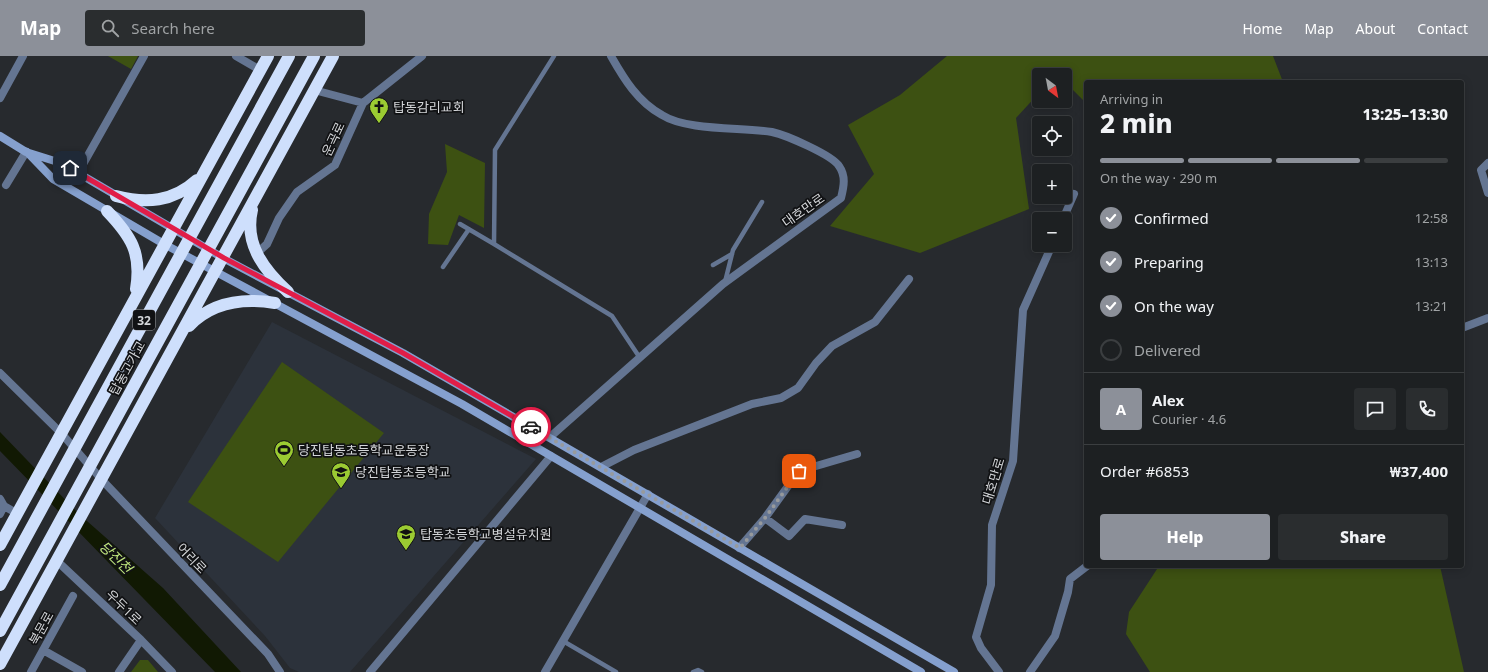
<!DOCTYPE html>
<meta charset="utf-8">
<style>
:root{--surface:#1d2022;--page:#2a2d2f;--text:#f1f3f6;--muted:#a0a3a5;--line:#3b3e40;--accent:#8c9099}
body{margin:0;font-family:"Noto Sans","Noto Sans KR",sans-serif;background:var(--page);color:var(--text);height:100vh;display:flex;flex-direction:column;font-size:15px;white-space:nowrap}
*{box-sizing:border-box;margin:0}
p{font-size:13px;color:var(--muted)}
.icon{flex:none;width:22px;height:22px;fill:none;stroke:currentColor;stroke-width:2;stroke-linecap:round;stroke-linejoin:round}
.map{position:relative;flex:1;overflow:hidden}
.panel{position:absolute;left:1084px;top:24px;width:380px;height:488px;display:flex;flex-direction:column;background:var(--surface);border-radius:4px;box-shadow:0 2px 10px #0003,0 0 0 1px var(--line)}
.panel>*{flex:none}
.needle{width:26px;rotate:148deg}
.controls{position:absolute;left:1032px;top:12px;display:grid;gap:8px}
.controls a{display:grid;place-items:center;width:40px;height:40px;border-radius:4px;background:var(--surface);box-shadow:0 2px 10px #0003,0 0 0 1px var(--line);font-size:20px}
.pin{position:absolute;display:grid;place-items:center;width:34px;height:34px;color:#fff;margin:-17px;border-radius:8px;box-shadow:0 2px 6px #0006}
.courier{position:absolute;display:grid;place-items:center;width:40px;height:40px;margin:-20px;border:3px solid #e11d48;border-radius:50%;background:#fff;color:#222;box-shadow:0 1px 5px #0007}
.summary em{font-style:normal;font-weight:800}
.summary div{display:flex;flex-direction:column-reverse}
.summary{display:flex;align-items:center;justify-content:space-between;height:68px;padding:0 16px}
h1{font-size:26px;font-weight:800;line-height:30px}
.bar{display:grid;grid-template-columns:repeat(4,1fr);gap:6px 4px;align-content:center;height:48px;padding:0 16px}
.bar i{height:5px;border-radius:3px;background:var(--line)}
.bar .on{background:var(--accent)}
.bar p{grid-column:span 4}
.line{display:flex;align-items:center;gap:10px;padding:0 16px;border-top:1px solid var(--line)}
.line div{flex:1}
.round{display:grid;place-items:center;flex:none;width:42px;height:42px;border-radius:4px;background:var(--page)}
ol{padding:0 16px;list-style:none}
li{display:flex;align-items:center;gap:12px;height:44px}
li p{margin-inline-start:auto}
li .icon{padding:4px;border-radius:50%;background:var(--accent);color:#fff;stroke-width:4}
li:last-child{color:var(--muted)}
li i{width:22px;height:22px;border:2px solid var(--line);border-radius:50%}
.primary-button{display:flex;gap:8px;margin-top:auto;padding:8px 16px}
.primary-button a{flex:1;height:46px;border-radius:4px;background:var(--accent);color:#fff;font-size:16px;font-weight:800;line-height:46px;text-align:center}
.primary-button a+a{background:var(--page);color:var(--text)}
header{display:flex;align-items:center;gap:24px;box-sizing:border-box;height:56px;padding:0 20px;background:var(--accent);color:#fff}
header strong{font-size:19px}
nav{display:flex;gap:22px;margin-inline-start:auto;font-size:14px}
.search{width:280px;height:36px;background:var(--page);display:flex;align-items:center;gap:10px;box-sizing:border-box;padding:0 14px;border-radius:4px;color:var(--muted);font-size:15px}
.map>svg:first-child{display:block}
.built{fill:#2c323b}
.green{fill:#3d5112}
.water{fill:#111903}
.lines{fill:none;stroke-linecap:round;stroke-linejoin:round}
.lane{stroke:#647592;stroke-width:4.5}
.street{stroke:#647592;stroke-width:8}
.secondary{stroke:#85a0ce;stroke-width:8}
.highway{stroke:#cedffc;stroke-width:12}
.highway-bridge{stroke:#cedffc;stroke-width:12}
.done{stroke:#979a9d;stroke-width:4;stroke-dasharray:0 7.2}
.route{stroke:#e11d48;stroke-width:5}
.labels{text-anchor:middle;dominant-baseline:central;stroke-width:3.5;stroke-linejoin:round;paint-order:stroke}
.shield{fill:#111214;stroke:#9a9b9e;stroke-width:1}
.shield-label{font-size:12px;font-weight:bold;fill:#d4d6d9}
.poi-label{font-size:13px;fill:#d4d6d9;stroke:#111214;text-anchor:start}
.street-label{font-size:13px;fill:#d4d6d9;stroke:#111214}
.water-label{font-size:14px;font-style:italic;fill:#c0e77e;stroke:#111214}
</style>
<header>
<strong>Map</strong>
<div class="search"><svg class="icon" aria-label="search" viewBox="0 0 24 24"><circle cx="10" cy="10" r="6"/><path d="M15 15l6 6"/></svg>Search here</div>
<nav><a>Home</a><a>Map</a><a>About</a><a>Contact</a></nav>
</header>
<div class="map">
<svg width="1488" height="616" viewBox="0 0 1488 616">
<rect width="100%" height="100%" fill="#272a2e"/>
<path class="built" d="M272,266L536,403L350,616H299L290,612L265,580L155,462Z"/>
<path class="green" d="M108,0H138L131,13Z
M947,0H1273L1283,26H1086V47L1065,26V19H1039V37L1016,62L1029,153L920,197L830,170L874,118L848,69L900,39Z
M445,88L485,107L484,172L459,159L448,189L428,188L429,158L447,116Z
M282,306L384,377L278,506L188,446Z
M1159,510H1440L1464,616H1150L1126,578L1129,556Z
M140,604H148L158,616H131Z"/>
<path class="water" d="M0,376L79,458L163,532L241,616H215L0,395Z"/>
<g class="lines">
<path class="lane" d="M554,0L495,94L494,188L612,260L640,302
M460,168L494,188
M713,209L732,198
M443,211L469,173
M725,226L733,194L762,146
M563,585L616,616
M693,616L698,614L702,616"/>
<path class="street" d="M236,0L260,14
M314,34L363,47
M0,42L23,0
M1488,107L1481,114L1488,137
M78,117L144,0
M6,129L26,96
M1063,163L1074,138
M256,198L267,188L279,162L297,136L335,109L363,47L422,0
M1462,272L1488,262
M0,317L62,378L102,424L268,598L280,616
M550,381L723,228L841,142C844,130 846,120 839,110C832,99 786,79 772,76C742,71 687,75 662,59C638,46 624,23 611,0
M601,411L634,394L752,348L781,342L798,332L816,307L832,290L875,266L909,223
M0,443L4,450L18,458
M0,458L4,450
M765,462L789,480L805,463L842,469
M739,492L765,462L799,415L857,398
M57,505L141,584L172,616
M43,594L82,616
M31,616L73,540
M119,616L141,584
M370,616L551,400
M545,616L648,438
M999,616L981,592L976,581L991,529L992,469L1013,405L1023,254L1052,189
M1030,616L1055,580L1068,536L1070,523L1087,510"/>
<path class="secondary" d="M0,80L26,96L61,107L223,202L403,297L954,616
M27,96L53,123L164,188L462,348L921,616"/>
<path class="highway" d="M116,140C146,148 173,146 197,124
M252,154C244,188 264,214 288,236
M107,155C131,180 142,197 136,233
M189,270C212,246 244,242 275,247
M0,489L268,0
M0,608L333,0"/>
<path class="highway-bridge" d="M0,529L289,0
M0,575L314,0"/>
</g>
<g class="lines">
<path class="done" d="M531,371L740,492L765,462L799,415"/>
<path class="route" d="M70,112L224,202L403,297L531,371"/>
</g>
<defs>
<symbol id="church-pin" viewBox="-11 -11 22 30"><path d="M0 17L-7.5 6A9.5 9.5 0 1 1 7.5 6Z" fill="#9bcb32" stroke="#111214"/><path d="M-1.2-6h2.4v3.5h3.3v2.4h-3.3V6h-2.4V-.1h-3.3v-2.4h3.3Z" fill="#111"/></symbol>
<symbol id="stadium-pin" viewBox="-11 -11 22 30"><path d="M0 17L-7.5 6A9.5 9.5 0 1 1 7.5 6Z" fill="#9bcb32" stroke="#111214"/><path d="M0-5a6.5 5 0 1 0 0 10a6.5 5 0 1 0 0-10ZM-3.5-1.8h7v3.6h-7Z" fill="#111"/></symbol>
<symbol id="school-pin" viewBox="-11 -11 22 30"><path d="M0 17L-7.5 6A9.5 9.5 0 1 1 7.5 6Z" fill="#9bcb32" stroke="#111214"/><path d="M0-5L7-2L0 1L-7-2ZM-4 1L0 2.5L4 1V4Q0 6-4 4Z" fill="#111"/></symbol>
</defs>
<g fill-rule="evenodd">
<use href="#church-pin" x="368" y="40" width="22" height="30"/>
<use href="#stadium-pin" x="273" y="383" width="22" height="30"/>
<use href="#school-pin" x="330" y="405" width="22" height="30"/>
<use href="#school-pin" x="395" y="467" width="22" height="30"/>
</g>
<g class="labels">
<rect class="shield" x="133" y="254" width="22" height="20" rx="3"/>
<g class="shield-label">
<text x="144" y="264">32</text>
</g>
<g class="poi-label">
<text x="393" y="51">탑동감리교회</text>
<text x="298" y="394">당진탑동초등학교운동장</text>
<text x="355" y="416">당진탑동초등학교</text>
<text x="420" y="478">탑동초등학교병설유치원</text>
</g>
<g class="street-label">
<text transform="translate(333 83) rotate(-65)">운곡로</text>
<text transform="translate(803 154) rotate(-35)">대호만로</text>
<text transform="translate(127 312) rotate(-61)">탑동고가교</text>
<text transform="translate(993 425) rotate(-73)">대호만로</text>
<text transform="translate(192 502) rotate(46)">어리로</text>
<text transform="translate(124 551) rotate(44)">우두1로</text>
<text transform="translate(41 572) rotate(-61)">북문로</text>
</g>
<g class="water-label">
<text transform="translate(116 501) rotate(44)">당진천</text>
</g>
</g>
</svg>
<div class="controls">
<a><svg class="needle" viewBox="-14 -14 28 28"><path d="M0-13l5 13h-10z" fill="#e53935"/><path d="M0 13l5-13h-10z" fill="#a0a3a5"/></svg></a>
<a><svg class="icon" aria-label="locate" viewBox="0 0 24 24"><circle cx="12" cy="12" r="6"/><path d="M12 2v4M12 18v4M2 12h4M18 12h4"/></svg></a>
<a>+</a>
<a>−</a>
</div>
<div class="pin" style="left:799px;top:415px;background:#ea580c"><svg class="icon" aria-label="bag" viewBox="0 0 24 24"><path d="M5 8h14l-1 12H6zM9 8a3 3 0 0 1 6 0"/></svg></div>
<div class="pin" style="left:70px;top:112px;background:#1f2937"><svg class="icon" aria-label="home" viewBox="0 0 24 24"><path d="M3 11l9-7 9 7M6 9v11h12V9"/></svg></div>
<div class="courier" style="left:531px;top:371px"><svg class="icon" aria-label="car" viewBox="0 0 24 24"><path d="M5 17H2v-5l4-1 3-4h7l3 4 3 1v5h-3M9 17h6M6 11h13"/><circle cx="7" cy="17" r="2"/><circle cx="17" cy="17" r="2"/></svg></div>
<section class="panel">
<div class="summary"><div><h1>2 min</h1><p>Arriving in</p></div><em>13:25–13:30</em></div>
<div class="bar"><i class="on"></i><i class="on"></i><i class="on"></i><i></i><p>On the way · 290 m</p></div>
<ol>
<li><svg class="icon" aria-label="check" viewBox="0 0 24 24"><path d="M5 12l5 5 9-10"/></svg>Confirmed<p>12:58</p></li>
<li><svg class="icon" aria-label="check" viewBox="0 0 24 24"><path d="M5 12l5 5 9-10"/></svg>Preparing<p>13:13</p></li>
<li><svg class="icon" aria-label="check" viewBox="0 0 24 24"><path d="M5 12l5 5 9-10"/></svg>On the way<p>13:21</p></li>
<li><i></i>Delivered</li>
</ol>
<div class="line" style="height:72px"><b class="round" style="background:var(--accent);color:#fff">A</b><div><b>Alex</b><p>Courier · 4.6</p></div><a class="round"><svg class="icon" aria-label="chat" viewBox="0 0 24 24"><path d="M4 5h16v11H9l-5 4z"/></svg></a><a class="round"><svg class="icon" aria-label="phone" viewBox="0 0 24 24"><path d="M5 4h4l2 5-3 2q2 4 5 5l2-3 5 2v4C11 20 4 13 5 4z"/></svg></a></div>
<div class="line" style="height:52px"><div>Order #6853</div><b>₩37,400</b></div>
<div class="primary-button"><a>Help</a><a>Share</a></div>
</section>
</div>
